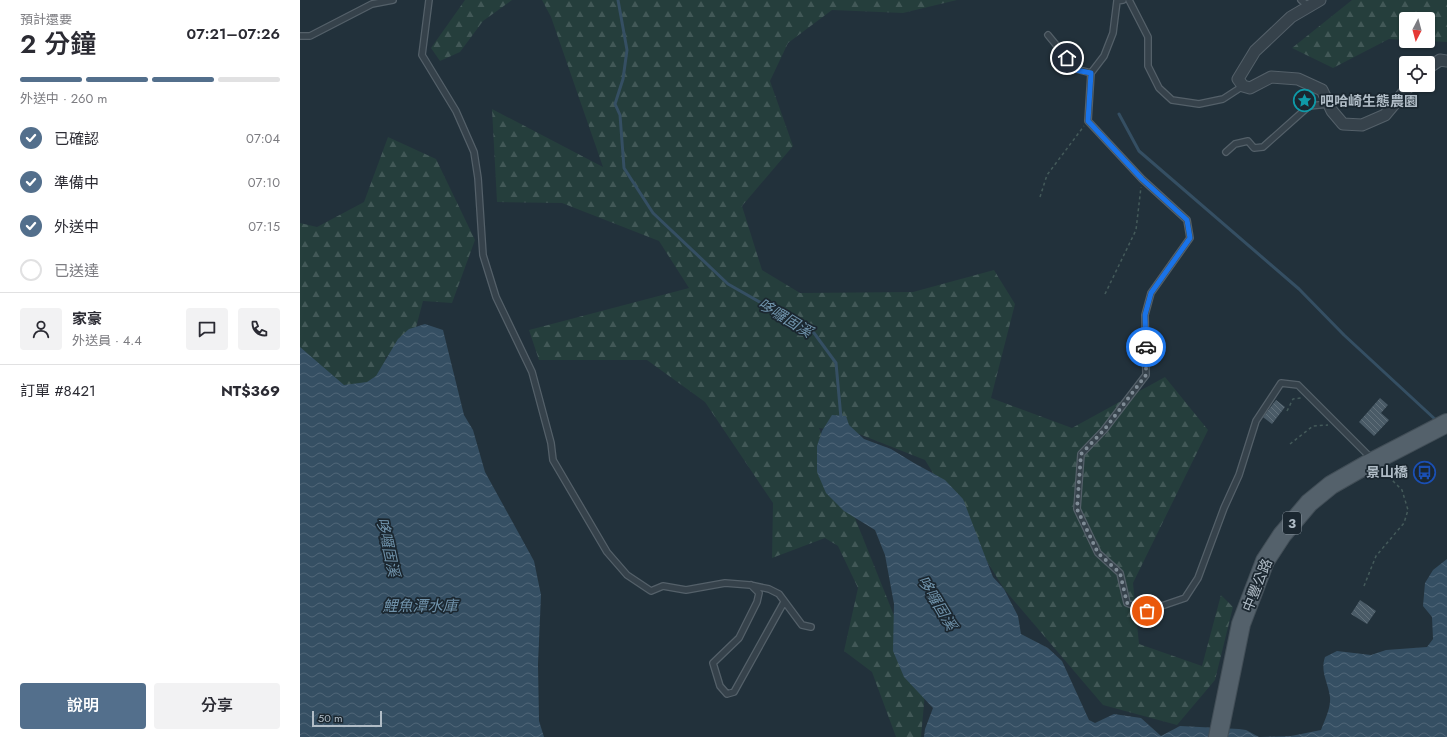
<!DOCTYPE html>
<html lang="zh-TW">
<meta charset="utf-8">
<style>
:root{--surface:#fff;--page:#f2f2f3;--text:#2b2b33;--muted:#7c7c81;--line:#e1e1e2;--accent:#536f8c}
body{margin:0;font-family:Jost,"Noto Sans TC",sans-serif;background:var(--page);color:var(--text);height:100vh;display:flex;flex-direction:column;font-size:15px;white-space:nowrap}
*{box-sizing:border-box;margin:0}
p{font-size:13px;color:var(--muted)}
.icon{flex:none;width:22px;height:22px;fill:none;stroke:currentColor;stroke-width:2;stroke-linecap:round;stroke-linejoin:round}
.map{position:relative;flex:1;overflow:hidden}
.drawer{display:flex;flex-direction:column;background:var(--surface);width:300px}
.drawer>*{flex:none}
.needle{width:26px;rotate:186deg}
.fabs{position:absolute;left:1099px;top:12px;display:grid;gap:8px}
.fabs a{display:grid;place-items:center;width:36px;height:36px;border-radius:4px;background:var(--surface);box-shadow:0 1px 3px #0004;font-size:20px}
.scale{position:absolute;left:12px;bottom:10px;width:70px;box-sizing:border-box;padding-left:4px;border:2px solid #b1bdc7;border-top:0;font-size:11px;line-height:14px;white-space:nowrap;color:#b1bdc7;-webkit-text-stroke:3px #1b2730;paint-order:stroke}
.pin{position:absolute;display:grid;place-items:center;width:34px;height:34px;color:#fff;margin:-17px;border:2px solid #fff;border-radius:50%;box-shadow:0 1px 4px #0007}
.courier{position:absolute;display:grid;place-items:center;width:40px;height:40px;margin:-20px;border:3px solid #1a73e8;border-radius:50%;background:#fff;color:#222;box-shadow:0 1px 5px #0007}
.overview em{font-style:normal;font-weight:600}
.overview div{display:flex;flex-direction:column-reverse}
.overview{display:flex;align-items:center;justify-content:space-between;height:68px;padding:0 20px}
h1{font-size:26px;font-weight:600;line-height:30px}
.bar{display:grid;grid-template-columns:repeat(4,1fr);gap:6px 4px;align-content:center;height:48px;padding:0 20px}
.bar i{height:5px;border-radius:3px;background:var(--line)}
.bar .selected{background:var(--accent)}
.bar p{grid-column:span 4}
.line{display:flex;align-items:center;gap:10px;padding:0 20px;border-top:1px solid var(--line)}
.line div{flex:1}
.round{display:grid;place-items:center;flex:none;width:42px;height:42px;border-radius:4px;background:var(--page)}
ol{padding:0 20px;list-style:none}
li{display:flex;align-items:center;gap:12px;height:44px}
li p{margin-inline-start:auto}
li .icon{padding:4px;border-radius:50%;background:var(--accent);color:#fff;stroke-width:4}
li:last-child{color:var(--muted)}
li i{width:22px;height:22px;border:2px solid var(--line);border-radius:50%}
.action{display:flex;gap:8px;margin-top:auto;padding:8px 20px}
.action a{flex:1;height:46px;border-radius:4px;background:var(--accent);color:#fff;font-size:16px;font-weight:600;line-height:46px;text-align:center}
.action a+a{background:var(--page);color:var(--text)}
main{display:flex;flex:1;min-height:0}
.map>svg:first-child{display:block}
.forest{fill:url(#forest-firs)}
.water{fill:url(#water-waves)}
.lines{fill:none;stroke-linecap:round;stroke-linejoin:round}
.stream{stroke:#354f63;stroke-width:3}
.building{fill:url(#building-back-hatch)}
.service-casing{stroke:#546069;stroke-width:8}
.minor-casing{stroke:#546069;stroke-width:13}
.primary-casing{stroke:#424e57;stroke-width:20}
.path{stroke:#445a5a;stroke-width:1.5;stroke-dasharray:3 3;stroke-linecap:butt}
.service{stroke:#36424b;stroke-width:5.5}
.minor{stroke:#36424b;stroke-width:11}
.primary{stroke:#54616b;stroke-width:18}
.done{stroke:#7f8c96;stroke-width:4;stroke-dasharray:0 7.2}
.route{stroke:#1a73e8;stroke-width:5}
.labels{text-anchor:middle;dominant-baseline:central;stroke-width:3.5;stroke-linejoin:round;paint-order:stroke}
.shield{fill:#1b2730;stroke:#84909a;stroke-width:1}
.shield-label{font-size:13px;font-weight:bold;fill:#b1bdc7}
.poi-label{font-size:14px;font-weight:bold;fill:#b1bdc7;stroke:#1b2730;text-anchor:start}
.street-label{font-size:14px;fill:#b1bdc7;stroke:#1b2730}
.water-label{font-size:15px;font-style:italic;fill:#7093ab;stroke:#1b2730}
</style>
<main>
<section class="drawer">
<div class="overview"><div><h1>2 分鐘</h1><p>預計還要</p></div><em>07:21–07:26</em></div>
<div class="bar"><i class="selected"></i><i class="selected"></i><i class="selected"></i><i></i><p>外送中 · 260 m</p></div>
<ol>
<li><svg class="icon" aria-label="check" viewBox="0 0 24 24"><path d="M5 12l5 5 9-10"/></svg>已確認<p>07:04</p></li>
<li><svg class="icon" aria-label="check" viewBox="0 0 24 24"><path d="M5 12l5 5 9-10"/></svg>準備中<p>07:10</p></li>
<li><svg class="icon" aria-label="check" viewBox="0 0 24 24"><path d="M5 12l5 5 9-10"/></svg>外送中<p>07:15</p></li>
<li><i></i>已送達</li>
</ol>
<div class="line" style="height:72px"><a class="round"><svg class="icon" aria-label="person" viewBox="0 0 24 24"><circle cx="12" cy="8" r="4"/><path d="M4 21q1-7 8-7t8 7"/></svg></a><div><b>家豪</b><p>外送員 · 4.4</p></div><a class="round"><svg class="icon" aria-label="chat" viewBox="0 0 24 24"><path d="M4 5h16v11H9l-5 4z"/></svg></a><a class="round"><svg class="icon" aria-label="phone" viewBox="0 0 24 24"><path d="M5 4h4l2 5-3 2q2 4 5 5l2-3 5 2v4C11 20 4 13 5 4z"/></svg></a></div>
<div class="line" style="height:52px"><div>訂單 #8421</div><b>NT$369</b></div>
<div class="action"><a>說明</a><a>分享</a></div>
</section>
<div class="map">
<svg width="1147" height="737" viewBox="0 0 1147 737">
<defs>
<pattern id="forest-firs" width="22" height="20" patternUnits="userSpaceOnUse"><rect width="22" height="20" fill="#253e3c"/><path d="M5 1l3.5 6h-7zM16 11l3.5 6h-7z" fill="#425857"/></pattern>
<pattern id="water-waves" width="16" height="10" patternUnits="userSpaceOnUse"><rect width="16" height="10" fill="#354f63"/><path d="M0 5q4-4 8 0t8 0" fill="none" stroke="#506678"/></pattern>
<pattern id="building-back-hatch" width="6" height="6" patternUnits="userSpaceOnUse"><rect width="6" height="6" fill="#4a5b67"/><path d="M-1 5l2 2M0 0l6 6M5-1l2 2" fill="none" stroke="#62717b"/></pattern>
</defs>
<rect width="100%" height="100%" fill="#22313b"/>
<path class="forest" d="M165,0H212L183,21L160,52L140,61L131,48Z
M242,0H657L603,13L532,10L488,43L470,81L493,146L442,206L462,270L500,293L613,292L694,270L715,304L691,398L772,428L865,377L908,430L833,583L839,644L902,666L921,595L933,607L915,680L877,725L803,705L704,589L625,460L559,434L519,428L625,693L621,737H596L572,672L544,651L558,588L538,546L525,538L472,558L473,503L405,402L347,360H239L229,330L389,288L359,241L262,203L197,202L192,109L303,167L251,17Z
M1052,0H1147V42L1126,41H1128V19H1106V40L1089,39L1033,68L992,48Z
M88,137L136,159L175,240L152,303L123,301L110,350L85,357L96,384L33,395L0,350V223L17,227L64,202Z"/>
<path class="water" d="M125,324L143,330L164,415L173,430L185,472L234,561L241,595L238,664L239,721L244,737H0V347L44,385L67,382L76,376L98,339L109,329Z
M532,415L546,416L549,425L564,439L591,449L614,463L645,480L663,499L693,577L704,589L718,616L721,634L748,648L762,661L789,720L795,723L814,714L841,718L861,736L880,726L939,729L946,730L959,737L991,736L1021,730C1025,719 1031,708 1030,697C1028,682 1020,672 1025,657L1037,651L1071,655L1086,650L1127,647L1133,639L1132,617L1123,606L1125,583L1133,570L1147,559V737H624L625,729L633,708L604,677L593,651L594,604L585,555L575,530L544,511L526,493L517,472V446L522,431Z"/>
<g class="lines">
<path class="stream" d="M318,0L327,50L323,79L315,104L320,115L324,168L353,213L428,284L514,333L536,363L541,418
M819,114L839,151L999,289L1044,335L1137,421"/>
</g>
<path class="building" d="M1080,398L1088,405L1081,413L1089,420L1074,436L1059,422Z
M976,400L985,407L972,424L963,417Z
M1060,600L1076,611L1067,624L1051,614Z"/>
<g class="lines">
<defs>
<path id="service" d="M129,0L122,55L156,111L174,152L178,178L183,255L196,297L232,372L251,443L253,460L307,552L327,575L351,591L363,586L386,590L425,583L450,585L469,589L479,594L502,625L511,627
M823,0L817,1L813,33L804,56L791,73L788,121L842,179L887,220L890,238L851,293L845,315L846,375L804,430L781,454L777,509L798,553L820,573L827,603L847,611L885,598L898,578L924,508L939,475L956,421L981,383L998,385L1072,459
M829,0L848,37V66L859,88L872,100L899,104L923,99L943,86
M1001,0L1009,7
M748,35L776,69L791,73
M0,36H10L72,4L93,0
M926,152L935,144L948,141L954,148L963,147L1009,106L1029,104
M451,585L459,593L457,602L439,638L413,663L420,686L427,694L434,692L484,602"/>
<path id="minor" d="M1020,0L991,17L955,51L938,79L943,86L950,88L971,77L998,79L1022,90L1032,111L1043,124L1062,125L1085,115L1110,85
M1128,68L1140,60L1147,61"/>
<path id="primary" d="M918,737L941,624L965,561L982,535L1009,503L1031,485L1066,465L1147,423"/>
</defs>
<use href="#service" class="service-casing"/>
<use href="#minor" class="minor-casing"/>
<use href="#primary" class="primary-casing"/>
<path class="path" d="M740,197L747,175L784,126
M805,294L836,230L841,187
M987,411L993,399L1001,398
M990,444L1013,426L1028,425
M1064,586L1076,556L1104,523L1108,510L1102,490L1083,471"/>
<use href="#service" class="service"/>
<use href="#minor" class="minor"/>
<use href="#primary" class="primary"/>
</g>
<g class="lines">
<path class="done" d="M846,347V375L804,430L781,454L777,509L798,553L820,573L827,603L847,611"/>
<path class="route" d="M767,58L776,70L791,73L788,121L842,179L887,220L890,238L851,293L845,315L846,347"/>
</g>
<defs>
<symbol id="sight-ring" viewBox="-11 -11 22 22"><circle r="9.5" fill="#1b2730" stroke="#0f9aa8" stroke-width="1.5"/><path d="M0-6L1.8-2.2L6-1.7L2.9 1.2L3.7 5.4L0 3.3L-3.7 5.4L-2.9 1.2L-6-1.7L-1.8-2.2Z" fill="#0f9aa8"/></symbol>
<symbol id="bus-ring" viewBox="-11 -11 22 22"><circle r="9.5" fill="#1b2730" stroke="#1a4fb4" stroke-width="1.5"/><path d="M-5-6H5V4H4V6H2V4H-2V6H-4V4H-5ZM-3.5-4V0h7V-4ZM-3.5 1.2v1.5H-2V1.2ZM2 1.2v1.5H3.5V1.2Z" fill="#1a4fb4"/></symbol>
</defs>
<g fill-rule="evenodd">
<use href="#sight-ring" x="992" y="88" width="25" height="25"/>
<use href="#bus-ring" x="1112" y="460" width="25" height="25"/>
</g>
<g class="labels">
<rect class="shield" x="983" y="512" width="18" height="22" rx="3"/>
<g class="shield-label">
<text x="992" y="523">3</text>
</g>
<g class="poi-label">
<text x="1020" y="101">吧哈崎生態農園</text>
<text x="1108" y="472" text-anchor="end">景山橋</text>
</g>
<g class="street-label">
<text transform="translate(957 585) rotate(-68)">中豐公路</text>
</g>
<g class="water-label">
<text transform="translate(485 318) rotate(31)">哆囉固溪</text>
<text transform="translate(88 547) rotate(78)">哆囉固溪</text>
<text transform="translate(637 603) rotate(59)">哆囉固溪</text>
<text x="120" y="606">鯉魚潭水庫</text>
</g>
</g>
</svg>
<div class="fabs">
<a><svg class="needle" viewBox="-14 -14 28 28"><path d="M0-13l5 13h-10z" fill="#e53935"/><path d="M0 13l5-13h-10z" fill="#7c7c81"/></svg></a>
<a><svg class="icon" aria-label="locate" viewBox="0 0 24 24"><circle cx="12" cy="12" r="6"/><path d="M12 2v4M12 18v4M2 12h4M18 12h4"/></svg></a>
</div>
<div class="scale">50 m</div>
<div class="pin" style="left:847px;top:611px;background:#ea580c"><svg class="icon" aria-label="bag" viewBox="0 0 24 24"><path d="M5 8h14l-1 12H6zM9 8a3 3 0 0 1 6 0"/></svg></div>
<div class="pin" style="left:767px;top:58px;background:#1f2937"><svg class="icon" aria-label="home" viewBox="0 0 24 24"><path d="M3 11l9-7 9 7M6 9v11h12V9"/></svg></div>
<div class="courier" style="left:846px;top:347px"><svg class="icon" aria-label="car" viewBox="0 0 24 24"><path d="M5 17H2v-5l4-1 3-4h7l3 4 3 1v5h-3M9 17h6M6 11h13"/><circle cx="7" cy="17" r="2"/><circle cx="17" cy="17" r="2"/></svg></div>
</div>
</main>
